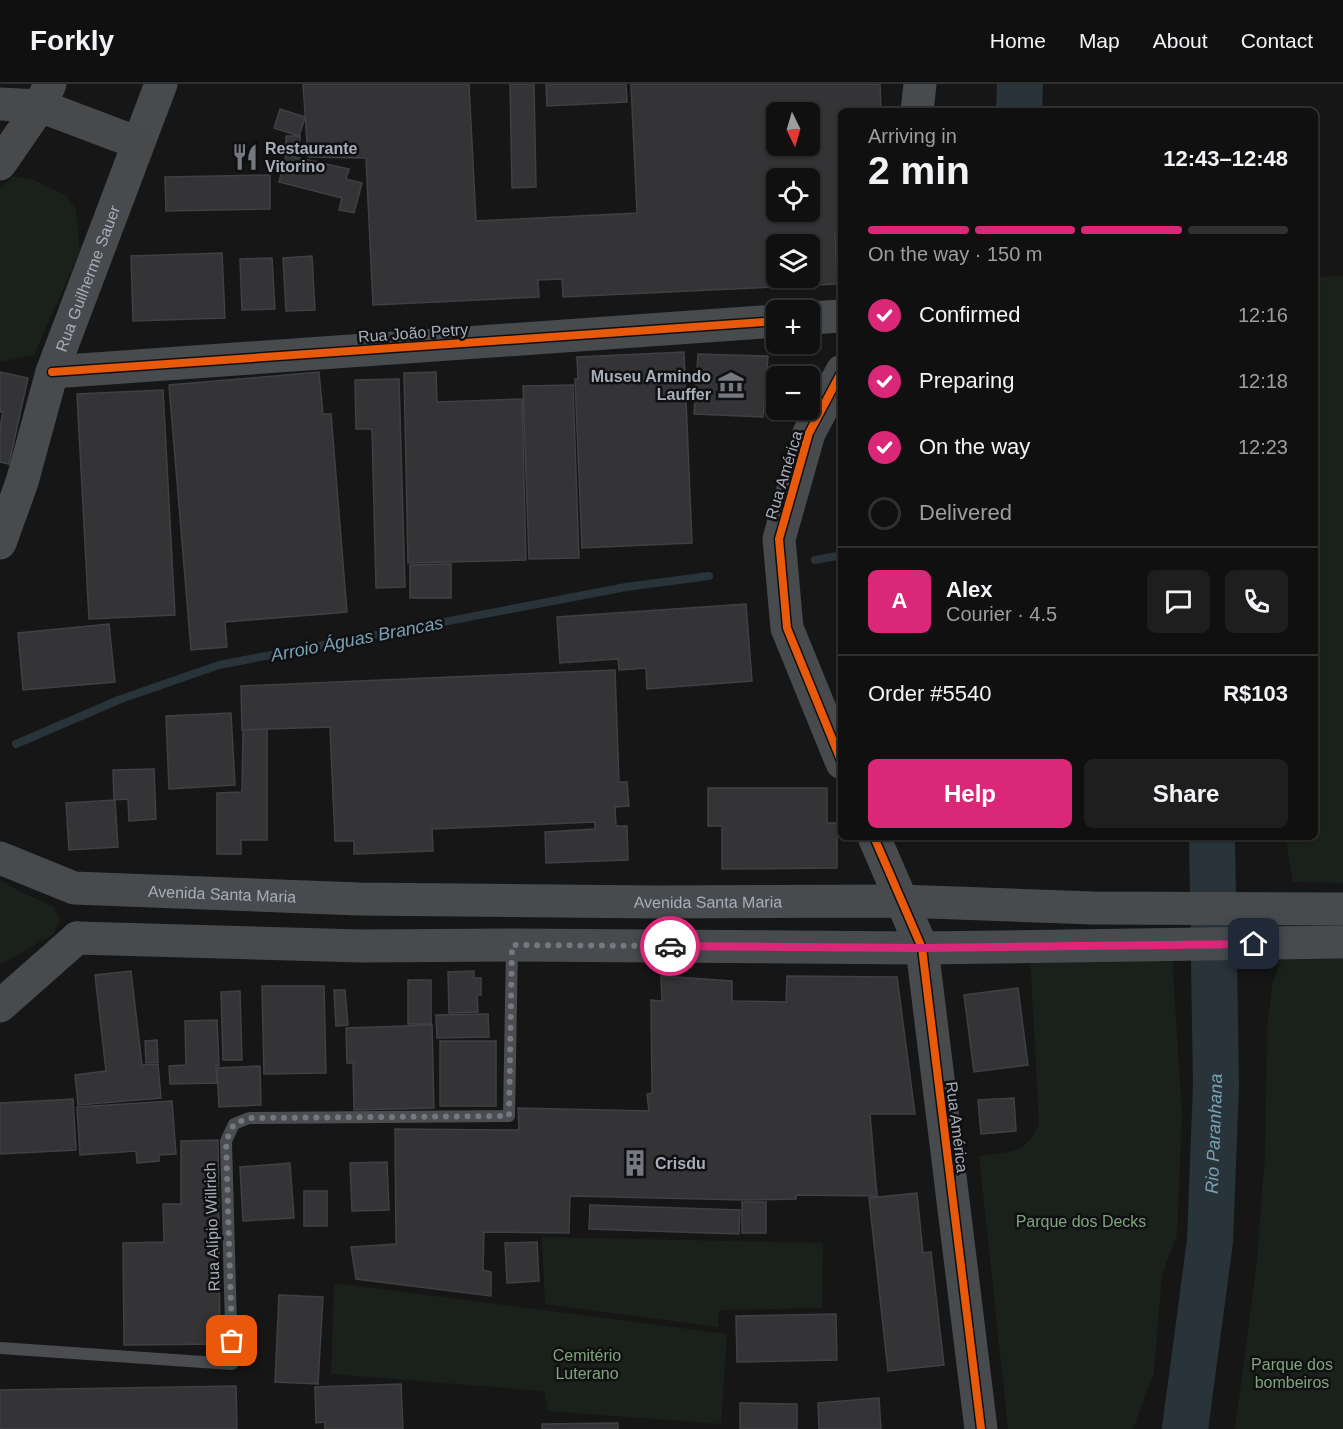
<!DOCTYPE html>
<meta charset="utf-8">
<style>
:root{--surface:#101010;--page:#1e1e1e;--text:#f1f3f6;--muted:#9c9d9f;--line:#303030;--accent:#db2777}
body{margin:0;font-family:Arial,sans-serif;background:var(--page);color:var(--text);height:100vh;display:flex;flex-direction:column;font-size:22px;white-space:nowrap}
*{box-sizing:border-box;margin:0}
p{font-size:20px;color:var(--muted)}
.icon{flex:none;width:33px;height:33px;fill:none;stroke:currentColor;stroke-width:2;stroke-linecap:round;stroke-linejoin:round}
.map{position:relative;flex:1;overflow:hidden}
.drawer{position:absolute;left:838px;top:24px;width:480px;height:732px;display:flex;flex-direction:column;background:var(--surface);border-radius:9px;box-shadow:0 2px 4px #0004,0 0 0 2px var(--line)}
.drawer>*{flex:none}
.needle{width:39px;rotate:175deg}
.buttons{position:absolute;left:766px;top:18px;display:grid;gap:12px}
.buttons a{display:grid;place-items:center;width:54px;height:54px;border-radius:9px;background:var(--surface);box-shadow:0 2px 4px #0004,0 0 0 2px var(--line);font-size:30px}
.pin{position:absolute;display:grid;place-items:center;width:51px;height:51px;color:#fff;margin:-26px;border-radius:12px;box-shadow:0 3px 9px #0006}
.courier{position:absolute;display:grid;place-items:center;width:60px;height:60px;margin:-30px;border:4px solid #db2777;border-radius:50%;background:#fff;color:#222;box-shadow:0 2px 8px #0007}
.overview em{font-style:normal;font-weight:600}
.overview div{display:flex;flex-direction:column-reverse}
.overview{display:flex;align-items:center;justify-content:space-between;height:102px;padding:0 30px}
h1{font-size:39px;font-weight:600;line-height:45px}
.bar{display:grid;grid-template-columns:repeat(4,1fr);gap:9px 6px;align-content:center;height:72px;padding:0 30px}
.bar i{height:8px;border-radius:4px;background:var(--line)}
.bar .on{background:var(--accent)}
.bar p{grid-column:span 4}
.line{display:flex;align-items:center;gap:15px;padding:0 30px;border-top:2px solid var(--line)}
.line div{flex:1}
.round{display:grid;place-items:center;flex:none;width:63px;height:63px;border-radius:9px;background:var(--page)}
ol{padding:0 30px;list-style:none}
li{display:flex;align-items:center;gap:18px;height:66px}
li p{margin-inline-start:auto}
li .icon{padding:6px;border-radius:50%;background:var(--accent);color:#fff;stroke-width:4}
li:last-child{color:var(--muted)}
li i{width:33px;height:33px;border:3px solid var(--line);border-radius:50%}
.cta{display:flex;gap:12px;margin-top:auto;padding:12px 30px}
.cta a{flex:1;height:69px;border-radius:9px;background:var(--accent);color:#fff;font-size:24px;font-weight:600;line-height:69px;text-align:center}
.cta a+a{background:var(--page);color:var(--text)}
header{display:flex;align-items:center;gap:36px;box-sizing:border-box;height:84px;padding:0 30px;background:var(--surface);border-bottom:2px solid var(--line)}
header strong{font-size:28px}
nav{display:flex;gap:33px;margin-inline-start:auto;font-size:21px}
.map>svg:first-child{display:block}
.green{fill:#1a211a}
.lines{fill:none;stroke-linecap:round;stroke-linejoin:round}
.stream{stroke:#283439;stroke-width:8}
.river{stroke:#283439;stroke-width:46}
.building{fill:#343436;stroke:#3f4043;stroke-width:1.5;fill-rule:evenodd}
.lane{stroke:#4a4c4f;stroke-width:12}
.secondary{stroke:#484b4e;stroke-width:33}
.primary{stroke:#48494b;stroke-width:33}
.cycleway-casing{stroke:#101012;stroke-width:11}
.cycleway{stroke:#e8590c;stroke-width:8}
.done{stroke:#747980;stroke-width:6;stroke-dasharray:0 10.8}
.route{stroke:#db2777;stroke-width:8}
.labels{text-anchor:middle;dominant-baseline:central;stroke-width:5;stroke-linejoin:round;paint-order:stroke}
.poi-label{font-size:16px;font-weight:bold;fill:#a6aeb9;stroke:#101012;text-anchor:start}
.street-label{font-size:16px;fill:#a6aeb9;stroke:#101012}
.park-label{font-size:16px;fill:#7ea57b;stroke:#101012}
.water-label{font-size:18px;font-style:italic;fill:#7aa2b7;stroke:#101012}
</style>
<header>
<strong>Forkly</strong>
<nav><a>Home</a><a>Map</a><a>About</a><a>Contact</a></nav>
</header>
<div class="map">
<svg width="1343" height="1345" viewBox="0 0 1343 1345">
<rect width="100%" height="100%" fill="#161616"/>
<path class="green" d="M13,92L34,96L65,111L76,124L80,167L34,271L0,278V105Z
M1343,192V799L1293,798L1285,753H1316V193Z
M0,796L15,805L54,823L59,836L54,850L0,881Z
M1172,871L1182,1030L1177,1151L1162,1191L1154,1288L1133,1345H1008L979,1072C1009,1068 1025,1071 1039,1040L1030,872Z
M1281,873L1343,875V1345H1235L1256,1185L1265,1072L1267,946L1272,902Z
M542,1153L823,1159L822,1224L719,1226L718,1243L545,1220Z
M334,1199L727,1250L721,1340L548,1327L544,1307L331,1290Z"/>
<g class="lines">
<path class="stream" d="M815,476L842,471
M16,660L121,615L219,581L626,503L709,492"/>
<g class="river">
<path d="M1019,27L1020,0"/>
<path id="s1" d="M1185,1345L1210,1157L1216,1001L1212,753"/>
</g>
</g>
<path class="building" d="M303,0H469L476,137L637,129L631,0H880L881,27H842V148L835,149L837,200L563,213L562,195L538,196L539,213L373,221L366,74L308,73ZM777,28H810V62H777ZM777,94H810V128H777ZM777,160H810V194H777Z
M510,0H534L536,103L512,104Z
M546,0H626L627,18L547,22Z
M280,25L305,33L299,52L274,44Z
M286,52H300L299,69L286,68Z
M286,71L349,85L346,95L362,99L354,129L339,126L342,114L279,98Z
M270,91V125L166,127L165,93Z
M222,169L225,234L133,237L131,172Z
M312,172L315,226L286,227L283,174Z
M272,174L275,225L242,226L240,175Z
M684,268L692,459L582,464L575,295H578L577,273Z
M698,270L768,272L763,333L694,330Z
M0,288L28,294L9,380L0,378V344L3,328H0Z
M319,288L323,330H331L347,528L225,538L227,563L191,566L169,301Z
M436,288L437,318L522,315L526,476L408,479L404,289Z
M399,295L405,503L376,504L372,345H356L355,296Z
M573,301L579,474L529,475L523,302Z
M163,306L175,531L89,535L77,310Z
M451,480V514H410V481Z
M746,520L752,597L647,605L646,584L619,586L618,575L560,579L557,533Z
M109,540L115,598L23,606L18,549Z
M615,586L619,698H627L629,722L615,723L616,742H627L628,776L546,779L545,748L595,745V738L432,745L433,767L354,770V757H335L330,643L242,646L241,602Z
M231,629L235,701L169,705L166,632Z
M267,645V756H241V770H217V709L242,708L243,646Z
M154,685L156,735L129,737L128,715L114,716L113,686Z
M708,704H827V739H837V784L722,785V742H708Z
M115,716L118,763L69,766L66,719Z
M131,887L142,981L158,980L161,1014L78,1021L75,991L106,987L95,891Z
M474,887V894H481V911H477L478,928L449,929L448,888Z
M661,892L732,897V917L786,918L787,892L897,893L915,1030H870L877,1112L796,1111V1115L745,1116L570,1112L569,1149L484,1148L483,1186L491,1188V1212L356,1195L351,1163L396,1160L395,1045L519,1046L518,1024L649,1027L647,1010L652,1009L651,916L662,917Z
M408,896H431V940H408Z
M262,902H324L326,989L264,990Z
M1018,904L1028,981L974,988L964,911Z
M334,906H345L348,941L336,942Z
M240,907L242,976H223L221,908Z
M488,930L489,953L437,954L436,931Z
M217,936L219,982L216,981L217,999L170,1000L169,982L186,981L185,937Z
M432,941L434,1024L354,1026L353,979H347L346,944Z
M157,956L158,978L146,979L145,957Z
M440,957H496V1022H440Z
M260,982L261,1021L219,1023L217,984Z
M1014,1014L1016,1047L981,1050L978,1016Z
M73,1015L76,1066L0,1070V1019Z
M172,1017L176,1070L159,1071V1077L137,1079L136,1067L80,1071L77,1023Z
M218,1056L220,1260L124,1261L123,1159L164,1158L163,1120H181V1057Z
M387,1078L389,1126L352,1127L350,1079Z
M290,1079L294,1134L243,1137L240,1083Z
M304,1107H327V1142H304Z
M917,1109L923,1169L931,1168L944,1281L888,1287L869,1114Z
M742,1118H766V1149H742Z
M590,1121L740,1126L739,1150L589,1145Z
M537,1158L539,1197L507,1199L505,1159Z
M279,1211L323,1213L318,1300L275,1298Z
M836,1230L837,1276L737,1278L736,1232Z
M401,1300L403,1345H325V1338L316,1339L315,1303Z
M236,1302L237,1345H0V1306Z
M879,1314L881,1345H819L818,1319Z
M740,1319L797,1320V1345H740Z
M618,1339V1345H542V1340Z"/>
<g class="lines">
<path class="lane" d="M0,1264L232,1280L226,1057L234,1040L249,1034L509,1032L512,862"/>
<g class="secondary">
<path d="M917,27L920,0"/>
<path d="M810,234L842,232"/>
<path d="M842,287L809,349L779,455L787,544L842,679"/>
<path d="M52,288L777,237"/>
<path id="s2" d="M0,459L22,398L52,288L161,0"/>
<path d="M874,753L922,864L981,1345"/>
<path id="s3" d="M0,774L74,804L359,815L657,818L901,817L1094,824L1343,825"/>
<path d="M77,854L361,862L512,861L922,864L1343,858"/>
<path d="M0,922L77,854"/>
</g>
<path class="primary" d="M0,20L40,22L138,59
M0,80L40,22L50,0"/>
<defs>
<path id="cycleway" d="M842,287L809,349L779,455L787,544L842,679
M52,288L777,237
M874,753L922,864L981,1345"/>
</defs>
<use href="#cycleway" class="cycleway-casing"/>
<use href="#cycleway" class="cycleway"/>
</g>
<g class="lines">
<path class="done" d="M232,1257L226,1057L234,1040L249,1034L509,1032L512,861L670,862"/>
<path class="route" d="M670,862L922,864L1254,860"/>
</g>
<defs>
<symbol id="restaurant-bare" viewBox="-9 -9 18 18"><path d="M-5-6h1v4h1v-4h1v4h1v-4h1v5L-1.5 .5V6h-2V.5L-5-1ZM5-6V6H3V1.5H1.5Q1.5-4 5-6Z" fill="#747980" stroke="#101012" stroke-width="2.5" paint-order="stroke"/></symbol>
<symbol id="museum-bare" viewBox="-9 -9 18 18"><path d="M0-6L6-3V-2H-6V-3ZM-5-1h2V3h-2ZM-1-1h2V3h-2ZM3-1h2V3H3ZM-6 4H6V6H-6Z" fill="#747980" stroke="#101012" stroke-width="2.5" paint-order="stroke"/></symbol>
<symbol id="building-bare" viewBox="-9 -9 18 18"><path d="M-4-6H4V6H1V3H-1V6H-4ZM-2.5-4.3h1.7v1.8h-1.7ZM.8-4.3h1.7v1.8H.8ZM-2.5-1h1.7V.8h-1.7ZM.8-1h1.7V.8H.8Z" fill="#747980" stroke="#101012" stroke-width="2.5" paint-order="stroke"/></symbol>
</defs>
<g fill-rule="evenodd">
<use href="#restaurant-bare" x="226" y="54" width="38" height="38"/>
<use href="#museum-bare" x="712" y="282" width="38" height="38"/>
<use href="#building-bare" x="616" y="1060" width="38" height="38"/>
</g>
<g class="labels">
<g class="poi-label">
<text x="265" y="64">Restaurante<tspan x="265" dy="18">Vitorino</tspan></text>
<text x="711" y="292" text-anchor="end">Museu Armindo<tspan x="711" dy="18">Lauffer</tspan></text>
<text x="655" y="1079">Crisdu</text>
</g>
<g class="street-label">
<text stroke="none"><textPath href="#s2" startOffset="279">Rua Guilherme Sauer</textPath></text>
<text transform="translate(413 249) rotate(-4)">Rua João Petry</text>
<text transform="translate(784 391) rotate(-73)">Rua América</text>
<text stroke="none"><textPath href="#s3" startOffset="228">Avenida Santa Maria</textPath></text>
<text stroke="none"><textPath href="#s3" startOffset="714">Avenida Santa Maria</textPath></text>
<text transform="translate(957 1043) rotate(83)">Rua América</text>
<text transform="translate(212 1143) rotate(-92)">Rua Alípio Willrich</text>
</g>
<g class="park-label">
<text x="1081" y="1137">Parque dos Decks</text>
<text x="587" y="1271">Cemitério<tspan x="587" dy="18">Luterano</tspan></text>
<text x="1292" y="1280">Parque dos<tspan x="1292" dy="18">bombeiros</tspan></text>
</g>
<g class="water-label">
<text transform="translate(357 555) rotate(-11)">Arroio Águas Brancas</text>
<text stroke="none"><textPath href="#s1" startOffset="297">Rio Paranhana</textPath></text>
</g>
</g>
</svg>
<div class="buttons">
<a><svg class="needle" viewBox="-14 -14 28 28"><path d="M0-13l5 13h-10z" fill="#e53935"/><path d="M0 13l5-13h-10z" fill="#9c9d9f"/></svg></a>
<a><svg class="icon" aria-label="locate" viewBox="0 0 24 24"><circle cx="12" cy="12" r="6"/><path d="M12 2v4M12 18v4M2 12h4M18 12h4"/></svg></a>
<a><svg class="icon" aria-label="layers" viewBox="0 0 24 24"><path d="M12 4l9 5-9 5-9-5zM3 14l9 5 9-5"/></svg></a>
<a>+</a>
<a>−</a>
</div>
<div class="pin" style="left:232px;top:1257px;background:#ea580c"><svg class="icon" aria-label="bag" viewBox="0 0 24 24"><path d="M5 8h14l-1 12H6zM9 8a3 3 0 0 1 6 0"/></svg></div>
<div class="pin" style="left:1254px;top:860px;background:#1f2937"><svg class="icon" aria-label="home" viewBox="0 0 24 24"><path d="M3 11l9-7 9 7M6 9v11h12V9"/></svg></div>
<div class="courier" style="left:670px;top:862px"><svg class="icon" aria-label="car" viewBox="0 0 24 24"><path d="M5 17H2v-5l4-1 3-4h7l3 4 3 1v5h-3M9 17h6M6 11h13"/><circle cx="7" cy="17" r="2"/><circle cx="17" cy="17" r="2"/></svg></div>
<section class="drawer">
<div class="overview"><div><h1>2 min</h1><p>Arriving in</p></div><em>12:43–12:48</em></div>
<div class="bar"><i class="on"></i><i class="on"></i><i class="on"></i><i></i><p>On the way · 150 m</p></div>
<ol>
<li><svg class="icon" aria-label="check" viewBox="0 0 24 24"><path d="M5 12l5 5 9-10"/></svg>Confirmed<p>12:16</p></li>
<li><svg class="icon" aria-label="check" viewBox="0 0 24 24"><path d="M5 12l5 5 9-10"/></svg>Preparing<p>12:18</p></li>
<li><svg class="icon" aria-label="check" viewBox="0 0 24 24"><path d="M5 12l5 5 9-10"/></svg>On the way<p>12:23</p></li>
<li><i></i>Delivered</li>
</ol>
<div class="line" style="height:108px"><b class="round" style="background:var(--accent);color:#fff">A</b><div><b>Alex</b><p>Courier · 4.5</p></div><a class="round"><svg class="icon" aria-label="chat" viewBox="0 0 24 24"><path d="M4 5h16v11H9l-5 4z"/></svg></a><a class="round"><svg class="icon" aria-label="phone" viewBox="0 0 24 24"><path d="M5 4h4l2 5-3 2q2 4 5 5l2-3 5 2v4C11 20 4 13 5 4z"/></svg></a></div>
<div class="line" style="height:78px"><div>Order #5540</div><b>R$103</b></div>
<div class="cta"><a>Help</a><a>Share</a></div>
</section>
</div>
